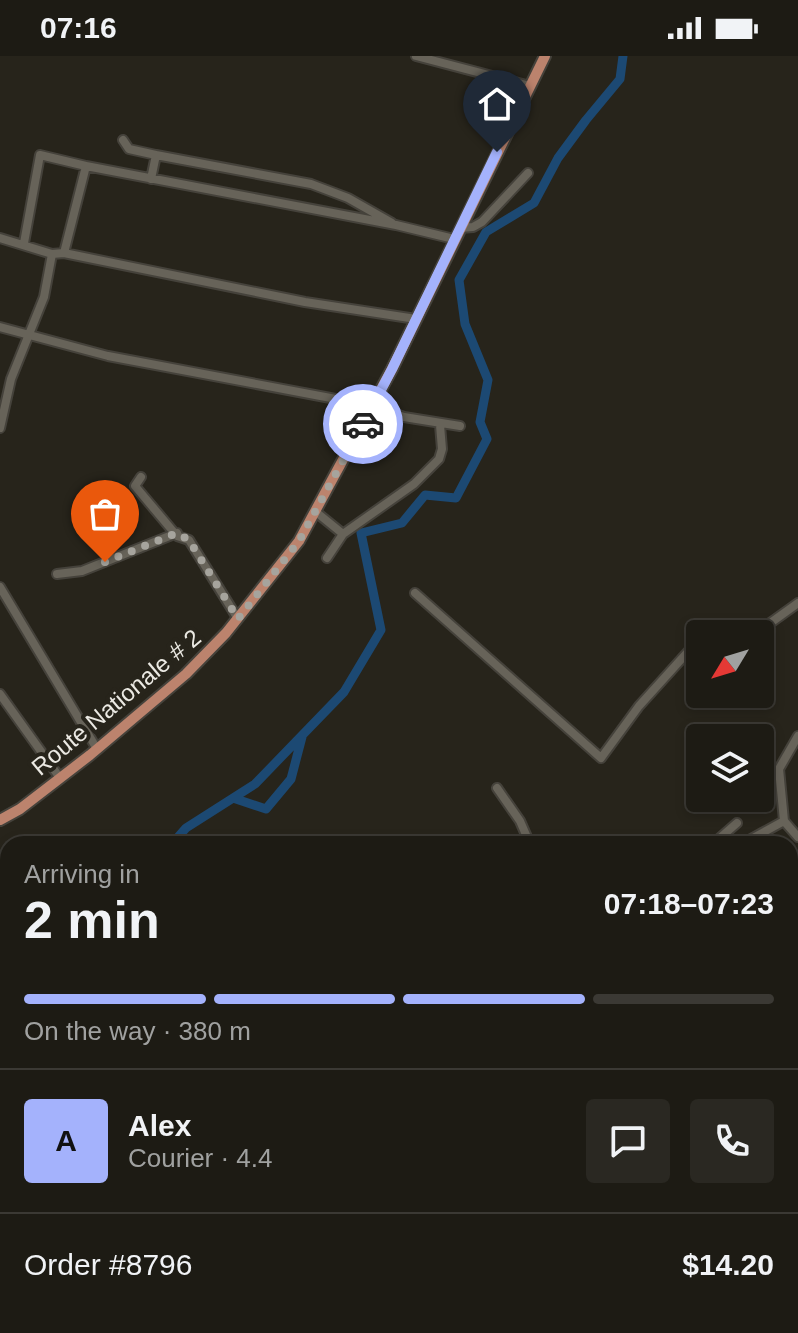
<!DOCTYPE html>
<meta charset="utf-8">
<style>
:root{--surface:#1d1b14;--page:#2a2822;--text:#f1f3f6;--muted:#a0a1a0;--line:#3b3934;--accent:#a4b2fc}
body{margin:0;font-family:Arial,sans-serif;background:var(--page);color:var(--text);height:100vh;display:flex;flex-direction:column;font-size:30px;white-space:nowrap}
*{box-sizing:border-box;margin:0}
p{font-size:26px;color:var(--muted)}
.icon{flex:none;width:44px;height:44px;fill:none;stroke:currentColor;stroke-width:2;stroke-linecap:round;stroke-linejoin:round}
.map{position:relative;flex:1;overflow:hidden}
.sheet{position:absolute;left:0px;top:780px;width:798px;height:498px;display:flex;flex-direction:column;background:var(--surface);border-radius:24px 24px 0 0;box-shadow:0 4px 12px #0003,0 0 0 2px var(--line)}
.sheet>*{flex:none}
.needle{width:52px;rotate:232deg}
.buttons{position:absolute;left:686px;top:564px;display:grid;gap:16px}
.buttons a{display:grid;place-items:center;width:88px;height:88px;border-radius:8px;background:var(--surface);box-shadow:0 4px 12px #0003,0 0 0 2px var(--line);font-size:40px}
.pin{position:absolute;display:grid;place-items:center;width:68px;height:68px;color:#fff;margin:-82px -34px;border-radius:50% 50% 50% 0;rotate:-45deg;box-shadow:0 0 8px #0007}
.pin .icon{rotate:45deg}
.courier{position:absolute;display:grid;place-items:center;width:80px;height:80px;margin:-40px;border:6px solid #a4b2fc;border-radius:50%;background:#fff;color:#222;box-shadow:0 2px 10px #0007}
.overview em{font-style:normal;font-weight:800}
.overview div{display:flex;flex-direction:column-reverse}
.overview{display:flex;align-items:center;justify-content:space-between;height:136px;padding:0 24px}
h1{font-size:52px;font-weight:800;line-height:60px}
.bar{display:grid;grid-template-columns:repeat(4,1fr);gap:12px 8px;align-content:center;height:96px;padding:0 24px}
.bar i{height:10px;border-radius:6px;background:var(--line)}
.bar .selected{background:var(--accent)}
.bar p{grid-column:span 4}
.line{display:flex;align-items:center;gap:20px;padding:0 24px;border-top:2px solid var(--line)}
.line div{flex:1}
.round{display:grid;place-items:center;flex:none;width:84px;height:84px;border-radius:8px;background:var(--page)}
.status{display:flex;justify-content:space-between;align-items:center;height:56px;padding:0 40px;background:var(--surface);direction:ltr}
.status svg{height:22px;fill:currentColor}
.map>svg:first-child{display:block}
.lines{fill:none;stroke-linecap:round;stroke-linejoin:round}
.stream{stroke:#5a7995;stroke-width:2}
.river{stroke:#1c4973;stroke-width:9}
.minor-casing{stroke:#45423b;stroke-width:12}
.major-casing{stroke:#45423b;stroke-width:14}
.minor{stroke:#676359;stroke-width:8}
.major{stroke:#bc836d;stroke-width:10}
.done{stroke:#a6a49d;stroke-width:8;stroke-dasharray:0 14.4}
.route{stroke:#a4b2fc;stroke-width:10}
.labels{text-anchor:middle;dominant-baseline:central;stroke-width:8;stroke-linejoin:round;paint-order:stroke}
.street-label{font-size:24px;fill:#ebe9e3;stroke:#27241b}
</style>
<div class="status"><b>07:16</b><svg viewBox="0 0 49 12"><path d="M0 12V9h3v3zM5 12V6h3v6zM10 12V3h3v9zM15 12V0h3v12zM26 1h20v11H26zM47 4h2v5h-2z"/></svg></div>
<div class="map">
<svg width="798" height="1277" viewBox="0 0 798 1277">
<rect width="100%" height="100%" fill="#27241b"/>
<g class="lines">
<path class="stream" d="M0,828L8,831"/>
<path class="river" d="M233,742L266,753L291,723L302,681
M172,788L186,772L255,728L344,636L381,574L361,477L402,467L425,439L456,442L487,383L480,366L488,324L465,268L459,224L486,176L534,147L558,102L586,64L620,23L623,0
M0,1049L8,1051"/>
<defs>
<path id="minor" d="M416,0L530,30
M123,84L129,93L156,99
M151,123L156,99L311,128L348,142L392,167
M460,172L473,171L482,166L528,117
M0,182L52,198L64,197L305,246L416,263
M24,187L40,99L86,110L396,169L454,183
M64,197L86,110
M0,271L108,300L373,350L404,361L460,370
M0,372L11,323L44,241L52,198
M141,421L135,430L177,480L189,484L238,563
M316,456L343,478
M327,502L343,478L414,428L439,403L442,393L440,369
M57,518L82,515L177,477
M0,531L97,693
M415,537L601,702L639,650L695,588H700
M755,578L798,547
M0,638L60,722
M798,680L779,713L784,765L798,781
M497,732L520,765L530,788
M713,788L737,767
M742,788L784,765
M0,803L8,807
M0,970L8,967
M790,1016L798,1011
M790,1194L798,1190
M541,1270L546,1277
M205,1277L214,1270
M375,1277L387,1270
M602,1277L612,1270"/>
<path id="major" d="M0,764L20,753L90,699L186,618L226,577L299,485L392,313L545,0"/>
</defs>
<use href="#minor" class="minor-casing"/>
<use href="#major" class="major-casing"/>
<use href="#minor" class="minor"/>
<use href="#major" class="major"/>
</g>
<g class="lines">
<path class="done" d="M105,506L177,477L189,484L238,563L299,485L363,368"/>
<path class="route" d="M363,368L392,313L497,96"/>
</g>
<g class="labels">
<g class="street-label">
<text transform="translate(116 646) rotate(-40)">Route Nationale # 2</text>
</g>
</g>
</svg>
<div class="buttons">
<a><svg class="needle" viewBox="-14 -14 28 28"><path d="M0-13l5 13h-10z" fill="#e53935"/><path d="M0 13l5-13h-10z" fill="#a0a1a0"/></svg></a>
<a><svg class="icon" aria-label="layers" viewBox="0 0 24 24"><path d="M12 4l9 5-9 5-9-5zM3 14l9 5 9-5"/></svg></a>
</div>
<div class="pin" style="left:105px;top:506px;background:#ea580c"><svg class="icon" aria-label="bag" viewBox="0 0 24 24"><path d="M5 8h14l-1 12H6zM9 8a3 3 0 0 1 6 0"/></svg></div>
<div class="pin" style="left:497px;top:96px;background:#1f2937"><svg class="icon" aria-label="home" viewBox="0 0 24 24"><path d="M3 11l9-7 9 7M6 9v11h12V9"/></svg></div>
<div class="courier" style="left:363px;top:368px"><svg class="icon" aria-label="car" viewBox="0 0 24 24"><path d="M5 17H2v-5l4-1 3-4h7l3 4 3 1v5h-3M9 17h6M6 11h13"/><circle cx="7" cy="17" r="2"/><circle cx="17" cy="17" r="2"/></svg></div>
<section class="sheet">
<div class="overview"><div><h1>2 min</h1><p>Arriving in</p></div><em>07:18–07:23</em></div>
<div class="bar"><i class="selected"></i><i class="selected"></i><i class="selected"></i><i></i><p>On the way · 380 m</p></div>
<div class="line" style="height:144px"><b class="round" style="background:var(--accent);color:#111">A</b><div><b>Alex</b><p>Courier · 4.4</p></div><a class="round"><svg class="icon" aria-label="chat" viewBox="0 0 24 24"><path d="M4 5h16v11H9l-5 4z"/></svg></a><a class="round"><svg class="icon" aria-label="phone" viewBox="0 0 24 24"><path d="M5 4h4l2 5-3 2q2 4 5 5l2-3 5 2v4C11 20 4 13 5 4z"/></svg></a></div>
<div class="line" style="height:104px"><div>Order #8796</div><b>$14.20</b></div>
</section>
</div>
